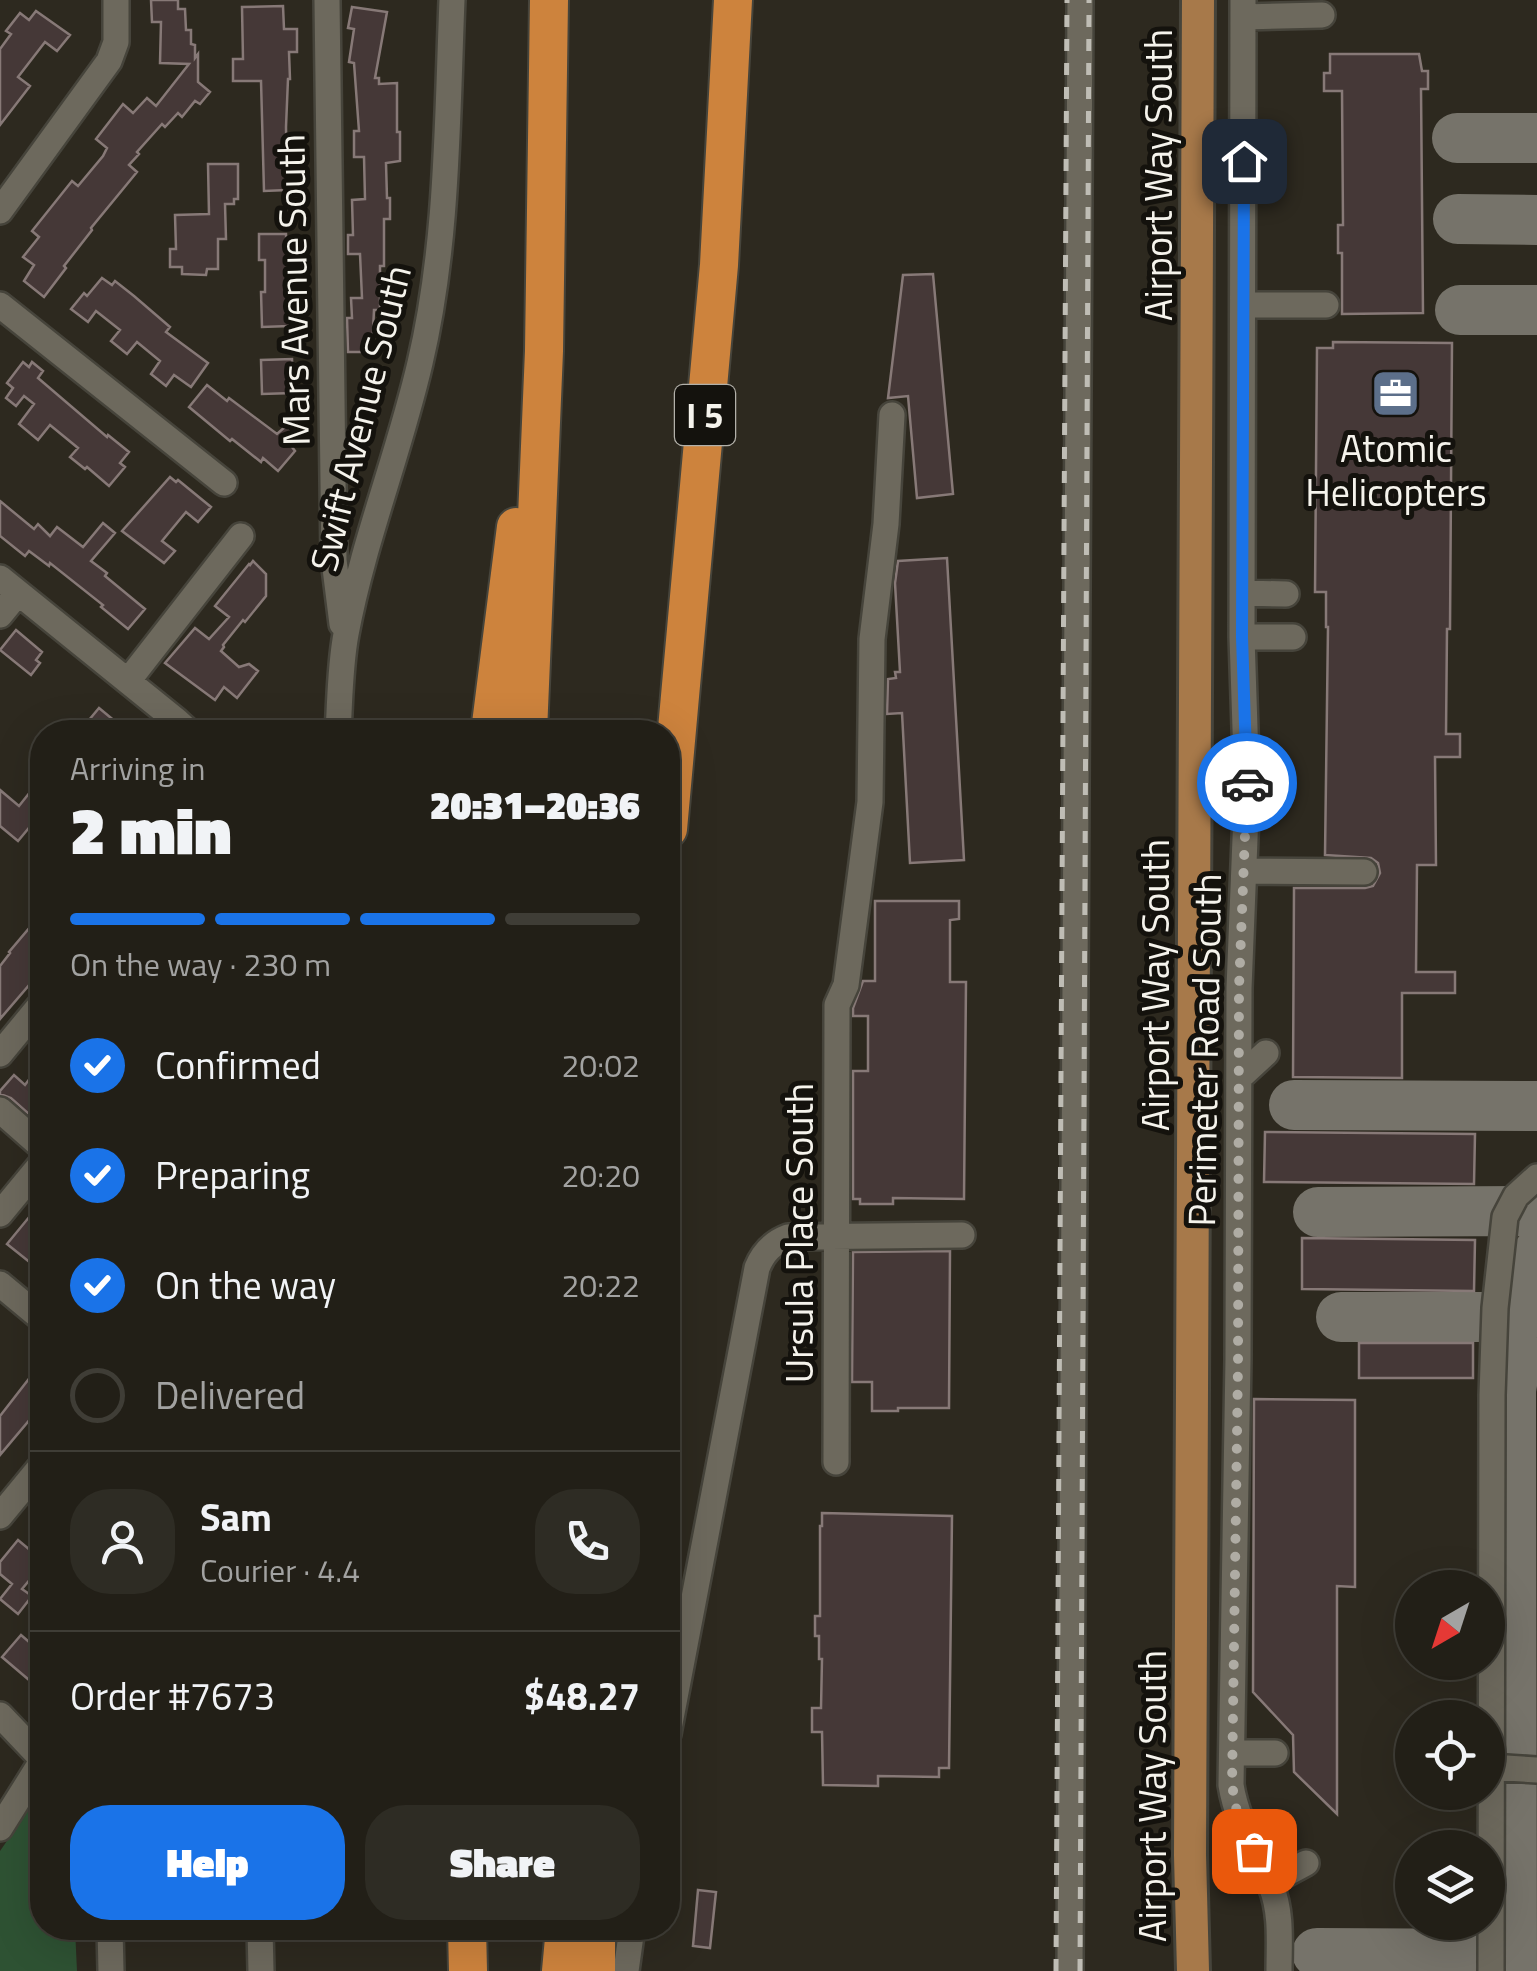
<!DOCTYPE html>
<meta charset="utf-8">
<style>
:root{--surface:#221f17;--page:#2e2c24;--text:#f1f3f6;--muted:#a2a2a1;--line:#3f3d36;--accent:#1a73e8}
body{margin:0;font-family:"Titillium Web",sans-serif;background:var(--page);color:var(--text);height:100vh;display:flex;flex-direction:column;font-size:38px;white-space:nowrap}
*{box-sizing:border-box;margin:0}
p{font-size:32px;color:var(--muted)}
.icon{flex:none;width:55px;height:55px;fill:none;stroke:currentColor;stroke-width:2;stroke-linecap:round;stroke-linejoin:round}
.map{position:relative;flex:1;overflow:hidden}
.details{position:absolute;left:30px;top:720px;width:650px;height:1220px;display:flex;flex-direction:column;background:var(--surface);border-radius:40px;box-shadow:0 10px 40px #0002,0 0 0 2px var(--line)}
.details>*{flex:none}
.needle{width:65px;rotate:219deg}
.tools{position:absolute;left:1395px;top:1570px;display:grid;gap:20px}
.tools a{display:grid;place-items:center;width:110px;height:110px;border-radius:50%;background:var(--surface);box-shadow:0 10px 40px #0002,0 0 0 2px var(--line);font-size:50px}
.pin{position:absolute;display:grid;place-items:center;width:85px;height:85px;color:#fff;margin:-42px;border-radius:20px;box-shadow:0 5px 15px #0006}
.courier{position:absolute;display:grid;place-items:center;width:100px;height:100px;margin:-50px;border:8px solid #1a73e8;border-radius:50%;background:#fff;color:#222;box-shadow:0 2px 12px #0007}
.headline em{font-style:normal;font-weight:800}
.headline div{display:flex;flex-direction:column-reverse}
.headline{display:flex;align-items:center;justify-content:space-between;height:170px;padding:0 40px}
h1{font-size:65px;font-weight:800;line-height:75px}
.bar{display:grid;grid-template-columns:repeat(4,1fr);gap:15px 10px;align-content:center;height:120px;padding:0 40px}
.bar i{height:12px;border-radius:8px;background:var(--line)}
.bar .current{background:var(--accent)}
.bar p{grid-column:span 4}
.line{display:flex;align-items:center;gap:25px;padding:0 40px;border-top:2px solid var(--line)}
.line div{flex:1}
.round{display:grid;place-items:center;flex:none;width:105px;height:105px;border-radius:40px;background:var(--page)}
ol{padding:0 40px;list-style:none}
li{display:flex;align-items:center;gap:30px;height:110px}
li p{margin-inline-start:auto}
li .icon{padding:10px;border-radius:50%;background:var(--accent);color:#fff;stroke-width:4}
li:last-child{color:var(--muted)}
li i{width:55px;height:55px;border:5px solid var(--line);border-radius:50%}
.button{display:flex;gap:20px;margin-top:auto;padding:20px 40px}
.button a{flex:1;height:115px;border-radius:40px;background:var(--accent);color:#fff;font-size:40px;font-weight:800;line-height:115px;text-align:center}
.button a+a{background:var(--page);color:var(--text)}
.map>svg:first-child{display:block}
.green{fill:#2e5233}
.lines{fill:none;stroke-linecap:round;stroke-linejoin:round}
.taxiway{stroke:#76736a;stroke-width:50}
.building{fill:#453837;stroke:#877977;stroke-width:2.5}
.minor-casing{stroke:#46443b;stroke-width:30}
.major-casing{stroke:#46443b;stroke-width:38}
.highway-casing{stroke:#46443b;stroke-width:42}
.minor{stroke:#6d695d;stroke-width:25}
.major{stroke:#a7794a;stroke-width:32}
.highway{stroke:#cd833d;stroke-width:38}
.rail{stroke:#bfbdb5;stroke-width:5;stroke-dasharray:12 12;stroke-linecap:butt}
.done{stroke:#afaca4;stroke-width:10;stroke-dasharray:0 18}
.route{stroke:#1a73e8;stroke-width:12}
.labels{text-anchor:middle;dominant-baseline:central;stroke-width:10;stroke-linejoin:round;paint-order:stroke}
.shield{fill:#14120d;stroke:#b2b0a9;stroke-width:2.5}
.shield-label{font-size:35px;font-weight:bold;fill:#f5f3ec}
.street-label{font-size:38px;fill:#f5f3ec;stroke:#14120d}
.poi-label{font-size:38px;fill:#f5f3ec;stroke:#14120d}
</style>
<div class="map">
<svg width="1537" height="1971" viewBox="0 0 1537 1971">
<rect width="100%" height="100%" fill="#2d291f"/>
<path class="green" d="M38,1796L42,1805V1928H75L77,1971H0V1851Z"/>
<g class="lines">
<path class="taxiway" d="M1457,138H1537
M1458,219L1537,220
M1460,310H1537
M1294,1105L1537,1106
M1318,1212L1537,1211
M1341,1317H1523
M1317,1953L1512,1954
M1512,1971L1511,1390L1529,1281L1537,1254"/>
</g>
<path class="building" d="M151,0H178V9H185L186,30H191V44L195,45V58L198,54V82L210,92L200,104L195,101L182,117L178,113L165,127L162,124L137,152L139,154L129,165L137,172L91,228L92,230L64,266L66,268L44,297L24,281L34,265L23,257L39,237L32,231L72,181L78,186L103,156L107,148L96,139L123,104L133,113L147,98L156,106L189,64L160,63L161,22H152Z
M283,6L284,29H297V52H289L290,79H288L286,127L287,190L264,191L261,81H233V59H243L242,7Z
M352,7L387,12L375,78H379V84L397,83V132H400V161L386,163L387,198H390V219H384V266H380V310H374L372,352H348L347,318H352L351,298H362L360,254H348V235H353L352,200L365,199L364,157H354V131H359L354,63L349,62L354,29L348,28Z
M36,11L70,35L57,51L45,42L18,77L30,86L0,125V49L11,34L6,31L20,13L29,20Z
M1330,54H1419L1422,71H1428V89H1421L1423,313L1342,314V253H1338V225H1343L1342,91H1324V73H1330Z
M208,164H238V199H234V204H225L226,239H218V269H207L206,275L182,274V267H170V249H176L175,215L209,214Z
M259,234H286L289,326L262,327L261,292H265V260H259Z
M933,274L953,494L917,498L908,396L888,398L903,275Z
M102,278L112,285L115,281L134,296L170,327L166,332L208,363L191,387L174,375L166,386L151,374L160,361L137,342L127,354L111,341L120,330L96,311L88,322L71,309L84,293L87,296Z
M1333,342L1452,343L1450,629H1447L1446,734H1460V757H1435L1436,865H1417L1416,972H1455V993H1402V1078L1293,1077L1294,888H1365L1373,886L1380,873L1378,863L1371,858L1325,855L1328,627H1326V592H1315L1317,348H1333Z
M292,359L293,393L262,394L261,360Z
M23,362L29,367L32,362L43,371L38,378L107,437L108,435L129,452L120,463L125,467L109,486L87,467L85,469L70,457L78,448L50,425L38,440L19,424L34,404L24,396L16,406L6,398L13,388L7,383Z
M207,385L227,401L229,398L277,434L286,426L296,435L289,443L295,451L278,471L263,458L261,462L232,439L230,441L189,407Z
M170,477L176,482L178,480L211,507L198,522L186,512L162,541L175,551L164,563L122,531Z
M0,501L34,529L38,524L50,536L57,527L83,547L103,523L115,533L91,561L107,573L105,576L145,609L128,629L101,607L103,605L50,563L49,566L29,551L25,556L0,536Z
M947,558L964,860L910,863L902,713L887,714L888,679L896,678L895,672H900L895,583L898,561Z
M253,561L266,574V596L245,622L243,620L223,645L224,647L221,651L239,667L249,664L258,671L237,698L224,687L215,700L165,663L195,628L209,639L229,617L215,606L249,564L250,565Z
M16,630L42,652L36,660L40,663L31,675L0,650Z
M99,708L128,732H79Z
M42,777V812L18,841L0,826V790L19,806Z
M875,901H959V919L950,920V982H966L964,1199L893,1198V1204H860V1199H853V1071H868V1016H853V1008L863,981H875Z
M42,913V970L0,1019V966L10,953L9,952Z
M42,1062V1100L30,1115L11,1098L0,1094V1091L14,1075L25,1085Z
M1265,1132L1475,1134L1474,1184L1264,1182Z
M42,1210V1272L7,1244L30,1216L34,1220Z
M1302,1238L1475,1240L1474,1291L1302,1289Z
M950,1251L949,1408H898V1411H872V1382H852L853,1252Z
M1359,1343H1473V1378H1359Z
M42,1362V1405L0,1455V1416Z
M1254,1399L1355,1400V1587L1337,1586V1814L1294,1772L1293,1735L1253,1692Z
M822,1513L952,1516L949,1768H939V1777L878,1776V1786L823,1785L822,1732H812V1708H821L822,1659H819V1636H815V1616H820V1526H822Z
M18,1540L42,1560V1565L22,1589L32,1596L18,1614L0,1599L12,1584L0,1574V1562Z
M21,1635L42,1653V1691L2,1657Z
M698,1890L716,1892L710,1948L693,1946Z"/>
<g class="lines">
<defs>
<path id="minor" d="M327,0L334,560L342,624
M1243,0L1242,637L1247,789L1239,988L1238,1359L1231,1785C1237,1823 1257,1852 1271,1886C1282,1913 1279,1943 1279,1971
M1243,17L1322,15
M0,211L109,61L116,42V0
M0,305L224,483
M1244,305H1326
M0,578L177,721L189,732
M1243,593L1286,594
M0,615L18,593
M1242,637H1293
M128,681L241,536
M338,732C340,700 340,666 346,634C363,542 399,454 420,363C448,244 447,121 452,0
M1244,871L1364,872
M0,1054L42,1003
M1240,1077L1266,1053
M0,1110L42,1147
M0,1214L42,1163
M0,1284L42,1319
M836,1462L837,1005L846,985L870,802L872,639L886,524L892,415
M0,1516L42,1465
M0,1715L42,1759
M668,1734L757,1268C763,1253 772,1243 788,1237L962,1235
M1232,1753H1275
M1491,1767L1537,1770
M0,1828L42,1761
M1269,1883L1306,1863
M110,1928L111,1971
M260,1928L261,1971
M626,1971L632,1928
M1070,1971L1080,0
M1491,1971L1492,1395L1495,1308L1505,1217L1516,1196L1537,1177"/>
<path id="major" d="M1193,1971L1190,1855L1198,0"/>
<path id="highway" d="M490,732L516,527
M528,732L544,351L549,0
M668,829L719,265L733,0
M467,1928L468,1971
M561,1971L565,1928
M596,1971V1928"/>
</defs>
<use href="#minor" class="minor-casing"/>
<use href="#major" class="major-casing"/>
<use href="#highway" class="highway-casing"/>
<use href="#minor" class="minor"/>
<use href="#major" class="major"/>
<use href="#highway" class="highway"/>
<path class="rail" d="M1056,1971L1067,0
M1080,1971L1089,0"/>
</g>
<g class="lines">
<path class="done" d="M1247,783L1239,988L1238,1364L1232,1785L1238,1818L1254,1851"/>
<path class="route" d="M1244,161L1242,637L1247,783"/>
</g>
<defs>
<symbol id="office-square" viewBox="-11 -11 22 22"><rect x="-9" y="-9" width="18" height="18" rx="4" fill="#5c6f8a" stroke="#14120d"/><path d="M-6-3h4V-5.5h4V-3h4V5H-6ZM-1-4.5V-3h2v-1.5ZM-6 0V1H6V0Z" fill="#fff"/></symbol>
</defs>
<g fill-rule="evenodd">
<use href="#office-square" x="1368" y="366" width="55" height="55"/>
</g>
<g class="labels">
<rect class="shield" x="675" y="385" width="60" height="60" rx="8"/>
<g class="shield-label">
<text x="705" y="415">I 5</text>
</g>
<g class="street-label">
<text transform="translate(1158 175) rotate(-90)">Airport Way South</text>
<text transform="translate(293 290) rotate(-91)">Mars Avenue South</text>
<text transform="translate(360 418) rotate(-76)">Swift Avenue South</text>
<text transform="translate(1155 985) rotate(-90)">Airport Way South</text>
<text transform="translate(1204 1050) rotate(-89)">Perimeter Road South</text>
<text transform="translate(799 1233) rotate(-90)">Ursula Place South</text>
<text transform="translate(1152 1796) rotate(-90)">Airport Way South</text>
</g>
<g class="poi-label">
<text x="1396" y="448">Atomic<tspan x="1396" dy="44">Helicopters</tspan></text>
</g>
</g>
</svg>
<div class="tools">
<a><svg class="needle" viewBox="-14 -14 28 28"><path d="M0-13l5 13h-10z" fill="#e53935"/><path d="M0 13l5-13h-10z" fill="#a2a2a1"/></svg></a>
<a><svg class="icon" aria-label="locate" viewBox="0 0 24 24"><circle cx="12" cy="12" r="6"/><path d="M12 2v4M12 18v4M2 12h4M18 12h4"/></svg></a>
<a><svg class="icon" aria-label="layers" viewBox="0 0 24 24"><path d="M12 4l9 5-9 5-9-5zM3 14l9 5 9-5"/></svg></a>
</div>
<div class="pin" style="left:1254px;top:1851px;background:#ea580c"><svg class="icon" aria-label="bag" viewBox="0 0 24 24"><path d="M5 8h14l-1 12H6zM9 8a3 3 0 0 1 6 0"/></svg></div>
<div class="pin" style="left:1244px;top:161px;background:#1f2937"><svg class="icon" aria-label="home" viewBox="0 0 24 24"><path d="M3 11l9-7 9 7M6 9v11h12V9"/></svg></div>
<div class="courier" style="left:1247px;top:783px"><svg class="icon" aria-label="car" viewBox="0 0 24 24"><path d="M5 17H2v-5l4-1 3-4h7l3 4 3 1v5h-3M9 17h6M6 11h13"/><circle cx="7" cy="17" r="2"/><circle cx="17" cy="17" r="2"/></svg></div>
<section class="details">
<div class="headline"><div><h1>2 min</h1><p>Arriving in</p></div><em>20:31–20:36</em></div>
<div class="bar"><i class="current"></i><i class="current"></i><i class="current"></i><i></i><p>On the way · 230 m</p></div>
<ol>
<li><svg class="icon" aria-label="check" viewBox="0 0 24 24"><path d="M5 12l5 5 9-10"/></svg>Confirmed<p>20:02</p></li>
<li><svg class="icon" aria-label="check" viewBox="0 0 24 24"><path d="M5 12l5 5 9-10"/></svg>Preparing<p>20:20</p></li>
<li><svg class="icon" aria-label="check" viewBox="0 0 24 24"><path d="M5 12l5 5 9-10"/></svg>On the way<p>20:22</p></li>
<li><i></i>Delivered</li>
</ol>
<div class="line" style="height:180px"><a class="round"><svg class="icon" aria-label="person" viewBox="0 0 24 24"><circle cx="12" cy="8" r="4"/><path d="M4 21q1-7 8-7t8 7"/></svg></a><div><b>Sam</b><p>Courier · 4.4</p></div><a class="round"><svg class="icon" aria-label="phone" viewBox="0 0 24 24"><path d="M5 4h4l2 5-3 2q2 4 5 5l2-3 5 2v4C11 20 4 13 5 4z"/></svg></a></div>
<div class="line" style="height:130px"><div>Order #7673</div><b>$48.27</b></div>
<div class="button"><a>Help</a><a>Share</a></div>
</section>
</div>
